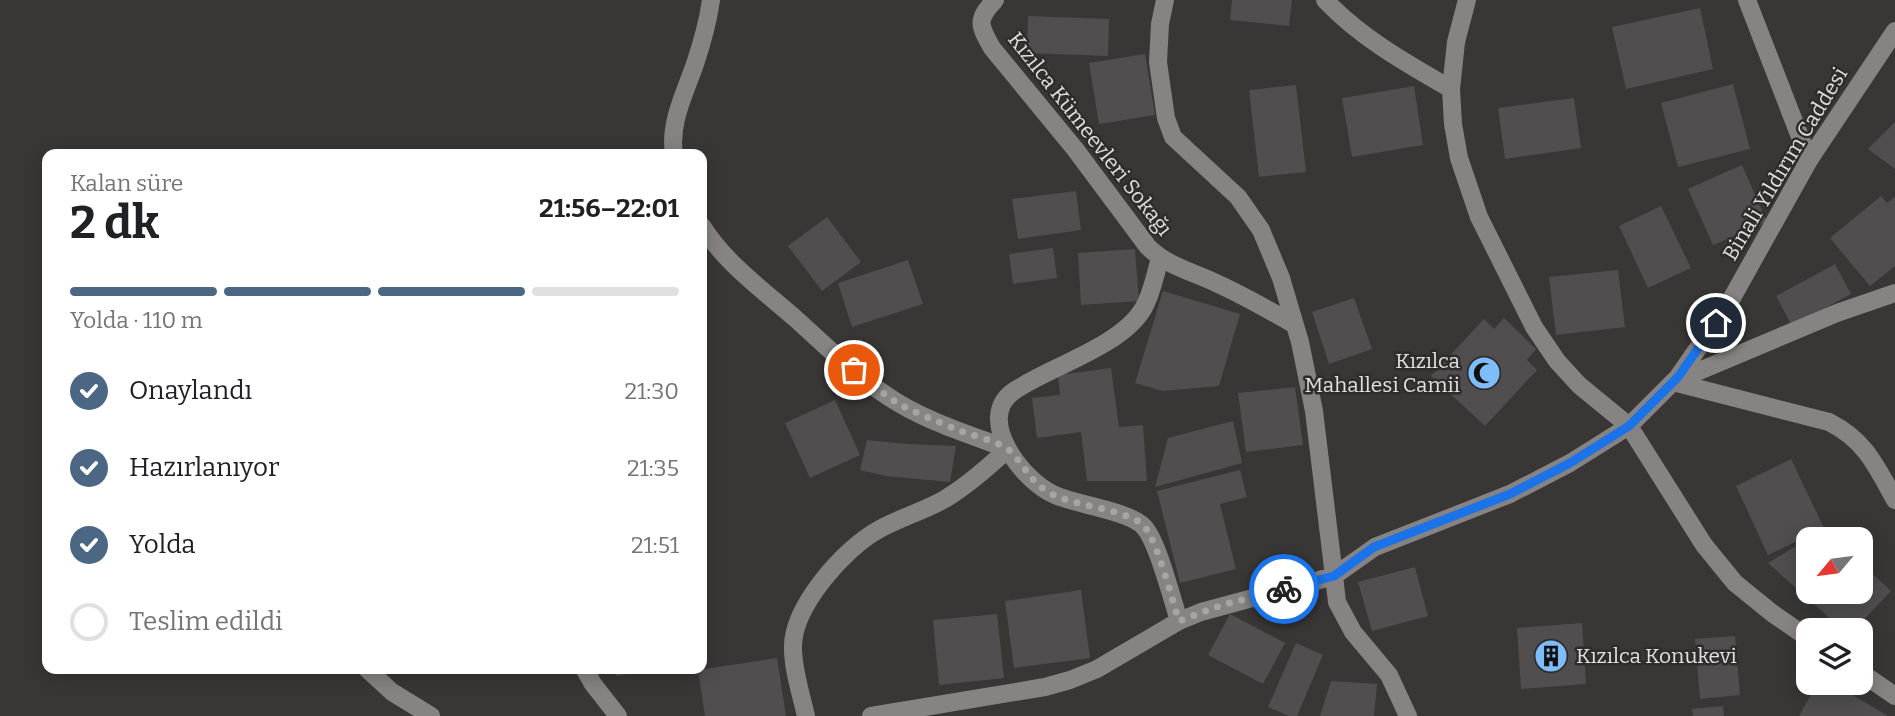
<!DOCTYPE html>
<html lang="tr">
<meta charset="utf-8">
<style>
:root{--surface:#fff;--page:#f6f6f6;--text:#202124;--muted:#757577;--line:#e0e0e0;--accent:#4b6784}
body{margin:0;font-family:Bitter,serif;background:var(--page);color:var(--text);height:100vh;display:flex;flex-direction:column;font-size:26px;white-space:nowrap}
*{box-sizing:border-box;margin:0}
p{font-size:23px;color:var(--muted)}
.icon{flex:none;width:38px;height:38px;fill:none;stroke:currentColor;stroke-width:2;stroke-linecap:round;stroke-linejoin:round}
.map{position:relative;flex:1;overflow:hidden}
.panel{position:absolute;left:42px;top:149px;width:665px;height:525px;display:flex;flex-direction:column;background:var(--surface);border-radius:14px;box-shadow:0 4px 18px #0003}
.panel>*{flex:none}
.needle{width:46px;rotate:241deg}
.buttons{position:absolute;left:1796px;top:527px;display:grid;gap:14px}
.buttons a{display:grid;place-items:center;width:77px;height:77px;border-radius:14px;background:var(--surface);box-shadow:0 4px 18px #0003;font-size:35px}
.pin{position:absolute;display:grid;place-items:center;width:60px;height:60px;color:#fff;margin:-30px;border:4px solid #fff;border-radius:50%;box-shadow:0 2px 7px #0007}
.courier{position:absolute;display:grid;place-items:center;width:70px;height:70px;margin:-35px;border:5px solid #1a73e8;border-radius:50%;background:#fff;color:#222;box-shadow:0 2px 9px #0007}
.headline em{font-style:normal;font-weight:700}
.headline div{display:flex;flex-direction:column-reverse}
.headline{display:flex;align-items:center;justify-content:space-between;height:119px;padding:0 28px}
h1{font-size:46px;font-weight:700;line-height:52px}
.bar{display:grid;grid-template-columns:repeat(4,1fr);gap:10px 7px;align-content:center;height:84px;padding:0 28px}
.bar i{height:9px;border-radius:5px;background:var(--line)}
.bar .current{background:var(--accent)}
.bar p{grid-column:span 4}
ol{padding:0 28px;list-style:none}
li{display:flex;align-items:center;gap:21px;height:77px}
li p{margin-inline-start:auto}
li .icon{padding:7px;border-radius:50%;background:var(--accent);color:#fff;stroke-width:4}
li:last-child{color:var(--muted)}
li i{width:38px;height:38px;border:4px solid var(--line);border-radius:50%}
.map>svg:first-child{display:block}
.building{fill:#514e4f}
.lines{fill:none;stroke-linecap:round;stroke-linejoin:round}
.street{stroke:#878383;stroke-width:18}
.secondary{stroke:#878383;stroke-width:18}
.done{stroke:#a7a4a4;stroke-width:7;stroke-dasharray:0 12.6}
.route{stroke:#1a73e8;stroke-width:9}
.labels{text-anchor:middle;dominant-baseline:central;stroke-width:5;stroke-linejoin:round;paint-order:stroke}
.street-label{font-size:21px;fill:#e2dfdf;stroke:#2f2c2c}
.poi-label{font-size:21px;fill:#e2dfdf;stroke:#2f2c2c;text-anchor:end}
</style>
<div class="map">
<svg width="1895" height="716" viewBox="0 0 1895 716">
<rect width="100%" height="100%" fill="#393636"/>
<path class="building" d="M1232,0H1292L1289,26L1230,20Z
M1700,8L1713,69L1626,89L1612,27Z
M1028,16L1109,19L1108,56L1027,53Z
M1145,54L1155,115L1099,124L1089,63Z
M1733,84L1750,149L1678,167L1661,103Z
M1296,85L1306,172L1259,177L1249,90Z
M1414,86L1423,145L1352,157L1342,98Z
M1574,98L1581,148L1505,159L1498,108Z
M1895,122V169L1868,149Z
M1742,165L1767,222L1713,245L1688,189Z
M1076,191L1081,230L1018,239L1012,199Z
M1881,196L1887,203L1895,197V266L1870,286L1830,238Z
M1661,206L1691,268L1648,288L1619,226Z
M827,217L861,262L822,291L788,246Z
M1053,248L1057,278L1013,284L1009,254Z
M1135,249L1139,301L1081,305L1078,253Z
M908,260L923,304L852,327L838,283Z
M1835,264L1851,294L1792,326L1776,296Z
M1618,270L1625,327L1556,335L1549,277Z
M1163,291L1240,314L1219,386L1163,391L1135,383Z
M1354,298L1372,349L1329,364L1312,312Z
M1504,318L1536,349L1527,360L1537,370L1485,426L1431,376L1484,319L1494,329Z
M1111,368L1119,427L1143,425L1147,481H1087L1081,432L1037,438L1032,398L1060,395L1058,375Z
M1295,387L1303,445L1246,452L1238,393Z
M835,400L860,455L810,478L785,423Z
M1233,421L1242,463L1155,487L1168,438Z
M867,440L907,444L956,446L950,482L886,476L860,470Z
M1791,459L1824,528L1768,555L1736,486Z
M1240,470L1247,497L1220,504L1236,569L1180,583L1157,491Z
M1825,529L1835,539H1808Z
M1808,539V592H1860V562L1891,591L1854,630H1843L1768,563Z
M1415,567L1428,616L1372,631L1358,582Z
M1081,590L1090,658L1014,668L1005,601Z
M997,614L1004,678L939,685L933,620Z
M1230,614L1285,643L1263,684L1208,655Z
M1582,623L1586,684L1521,689L1517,628Z
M1735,636L1740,695L1700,699L1695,639Z
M1296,643L1323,655L1297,716H1289L1268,707Z
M777,658L786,716H705L698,670Z
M615,668H654V670L616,676Z
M1331,681L1377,684L1374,716H1320Z
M1818,682H1831L1888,716H1799Z
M1723,706L1724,716H1693L1692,709Z"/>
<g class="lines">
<path class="street" d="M995,0C976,20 979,25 992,48L1075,149L1148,247C1169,267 1191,271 1216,283C1243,295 1269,310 1295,325
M1325,0C1361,38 1406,63 1451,89
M1467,0L1456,42L1451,89L1453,124L1459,158L1479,217L1534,327L1557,361L1579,385L1629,426L1704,545L1735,583L1772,613L1808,638
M1747,0L1809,160
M674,154C669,123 685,93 695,64C702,43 708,22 711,0
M702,226C725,263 764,291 796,319C829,349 861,381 900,404C932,423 973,436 1008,449C988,467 968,485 945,499C924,511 899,518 878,530C844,549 792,607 793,648C793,670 801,694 806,716
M1160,258C1155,275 1152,294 1143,309C1120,347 1051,366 1014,391C974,418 1023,482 1055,495C1077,505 1130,511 1144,527C1158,542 1172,599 1179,621
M1673,382L1829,422C1866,441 1876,466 1895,500
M1673,382L1837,313L1895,293
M366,668L392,692L431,716
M584,668L593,684L618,716
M1860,672L1895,696
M871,716L1045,687L1070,680L1097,669L1179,621L1201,612L1334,576L1314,411L1300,342L1281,278L1261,230L1238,197L1173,137L1166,118L1158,62L1160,24L1165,0"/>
<path class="secondary" d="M1408,716L1389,675L1353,632L1337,602L1334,576L1375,547L1510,494L1570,463L1629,426L1678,377L1728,305L1809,160L1895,31"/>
</g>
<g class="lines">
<path class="done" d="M854,370C869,382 884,395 901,405C918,414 937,421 955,429C967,434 1000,442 1009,450C1026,466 1030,484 1054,495C1076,506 1129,510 1144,526C1157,540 1172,600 1179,621L1222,605L1284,589"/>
<path class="route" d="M1284,589L1334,576L1374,547L1510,494L1570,463L1629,426L1678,377L1716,323"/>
</g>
<defs>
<symbol id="mosque-disc" viewBox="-11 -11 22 22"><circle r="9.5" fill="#7fbdfa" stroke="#2f2c2c"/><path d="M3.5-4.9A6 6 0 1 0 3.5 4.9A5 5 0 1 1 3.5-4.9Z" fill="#111"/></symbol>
<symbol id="building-disc" viewBox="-11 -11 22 22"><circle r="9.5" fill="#7fbdfa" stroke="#2f2c2c"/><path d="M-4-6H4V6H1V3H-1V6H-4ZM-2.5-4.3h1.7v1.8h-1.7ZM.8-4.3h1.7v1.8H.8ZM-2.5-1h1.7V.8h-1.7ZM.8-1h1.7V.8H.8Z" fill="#111"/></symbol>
</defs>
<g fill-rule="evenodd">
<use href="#mosque-disc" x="1465" y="354" width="38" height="38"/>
<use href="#building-disc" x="1532" y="637" width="38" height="38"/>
</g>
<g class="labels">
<g class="street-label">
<text transform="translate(1090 134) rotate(52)">Kızılca Kümeevleri Sokağı</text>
<text transform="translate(1785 164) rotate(-59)">Binali Yıldırım Caddesi</text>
</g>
<g class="poi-label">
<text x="1460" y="361">Kızılca<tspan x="1460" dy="24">Mahallesi Camii</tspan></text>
<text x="1576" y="656" text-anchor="start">Kızılca Konukevi</text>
</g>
</g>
</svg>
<div class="buttons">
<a><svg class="needle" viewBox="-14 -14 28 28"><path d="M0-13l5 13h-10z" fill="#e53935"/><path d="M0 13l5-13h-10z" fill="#757577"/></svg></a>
<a><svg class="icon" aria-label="layers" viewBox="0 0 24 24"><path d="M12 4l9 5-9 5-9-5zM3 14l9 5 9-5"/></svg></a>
</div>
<div class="pin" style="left:854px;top:370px;background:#ea580c"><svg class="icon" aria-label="bag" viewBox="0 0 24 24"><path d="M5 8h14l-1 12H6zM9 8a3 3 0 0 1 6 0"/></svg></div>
<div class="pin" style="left:1716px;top:323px;background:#1f2937"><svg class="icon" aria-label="home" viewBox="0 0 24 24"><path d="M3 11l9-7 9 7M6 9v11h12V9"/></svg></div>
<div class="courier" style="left:1284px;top:589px"><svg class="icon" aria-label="bike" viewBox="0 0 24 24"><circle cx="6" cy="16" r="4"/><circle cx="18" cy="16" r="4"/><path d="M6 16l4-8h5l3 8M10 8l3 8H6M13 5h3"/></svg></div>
<section class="panel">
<div class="headline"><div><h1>2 dk</h1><p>Kalan süre</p></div><em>21:56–22:01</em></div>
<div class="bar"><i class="current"></i><i class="current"></i><i class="current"></i><i></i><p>Yolda · 110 m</p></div>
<ol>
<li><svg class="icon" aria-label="check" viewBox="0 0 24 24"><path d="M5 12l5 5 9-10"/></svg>Onaylandı<p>21:30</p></li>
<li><svg class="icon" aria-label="check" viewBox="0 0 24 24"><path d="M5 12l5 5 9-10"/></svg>Hazırlanıyor<p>21:35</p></li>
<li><svg class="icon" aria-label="check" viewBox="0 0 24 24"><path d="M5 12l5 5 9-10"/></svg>Yolda<p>21:51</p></li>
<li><i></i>Teslim edildi</li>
</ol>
</section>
</div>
